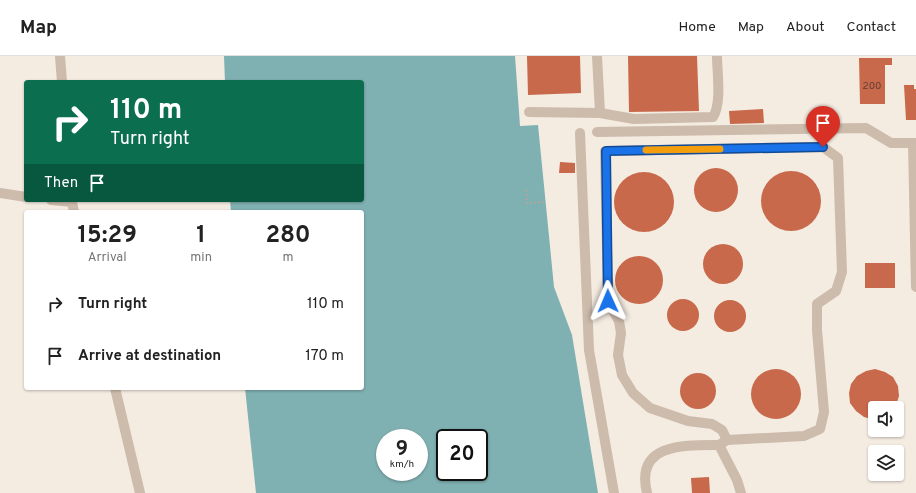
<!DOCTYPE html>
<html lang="en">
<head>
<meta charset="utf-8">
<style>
  :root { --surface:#fff; --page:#f2f2f2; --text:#222; --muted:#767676; --line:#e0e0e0 }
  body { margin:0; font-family:Overpass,sans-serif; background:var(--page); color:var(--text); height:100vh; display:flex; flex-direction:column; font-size:15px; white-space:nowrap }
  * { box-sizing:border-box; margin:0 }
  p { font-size:13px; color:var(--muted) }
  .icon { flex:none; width:22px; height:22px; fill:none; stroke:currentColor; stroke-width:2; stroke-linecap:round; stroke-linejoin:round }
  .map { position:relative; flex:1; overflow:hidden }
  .details { position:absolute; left:24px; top:154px; width:340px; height:180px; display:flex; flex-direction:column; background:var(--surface); border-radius:4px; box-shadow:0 1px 3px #0004 }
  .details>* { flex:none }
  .banner { position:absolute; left:24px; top:24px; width:340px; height:122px; border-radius:4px; box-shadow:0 1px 3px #0004; background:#0b6e4f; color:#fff; overflow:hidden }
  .tools { position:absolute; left:868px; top:345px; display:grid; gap:8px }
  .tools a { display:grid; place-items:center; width:36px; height:36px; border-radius:4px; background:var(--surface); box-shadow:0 1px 3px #0004; font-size:20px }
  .speed { position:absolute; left:376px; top:373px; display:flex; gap:8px; font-size:20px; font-weight:700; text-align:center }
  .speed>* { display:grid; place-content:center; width:52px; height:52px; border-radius:50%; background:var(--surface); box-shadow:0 1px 3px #0004; line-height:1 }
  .speed small { font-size:10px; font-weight:400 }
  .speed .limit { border:2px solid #111; border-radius:6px; background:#fff; color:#111 }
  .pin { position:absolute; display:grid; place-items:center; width:34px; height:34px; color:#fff; margin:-41px -17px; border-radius:50% 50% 50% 0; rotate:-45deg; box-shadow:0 0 4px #0007 }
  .pin .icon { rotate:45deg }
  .me { position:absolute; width:44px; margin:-22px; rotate:359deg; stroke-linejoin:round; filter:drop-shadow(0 0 3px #0008) }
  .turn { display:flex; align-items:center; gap:14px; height:84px; padding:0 20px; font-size:18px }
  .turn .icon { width:52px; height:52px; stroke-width:2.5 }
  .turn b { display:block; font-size:28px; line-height:34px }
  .then { display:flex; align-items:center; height:38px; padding:0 20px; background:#0003; gap:8px; font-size:15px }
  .eta { display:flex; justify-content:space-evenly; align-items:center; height:68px; text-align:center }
  .eta b { font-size:24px; font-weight:700; line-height:28px }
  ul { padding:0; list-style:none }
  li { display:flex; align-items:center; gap:12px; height:52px; padding:0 20px }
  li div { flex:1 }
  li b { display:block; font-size:15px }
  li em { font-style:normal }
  header { display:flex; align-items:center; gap:24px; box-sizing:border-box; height:56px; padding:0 20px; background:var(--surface); border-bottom:1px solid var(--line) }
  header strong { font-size:19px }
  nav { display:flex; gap:22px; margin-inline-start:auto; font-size:14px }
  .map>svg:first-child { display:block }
  .water { fill:#7fb0b2; fill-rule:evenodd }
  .building { fill:#c8694b }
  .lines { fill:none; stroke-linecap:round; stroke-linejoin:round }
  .path { stroke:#b9a596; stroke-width:1.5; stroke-dasharray:2 2; stroke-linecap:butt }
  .minor { stroke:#cdbbac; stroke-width:10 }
  .route-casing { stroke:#114b97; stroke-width:10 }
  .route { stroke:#1a73e8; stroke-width:7 }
  .slow { stroke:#f59e0b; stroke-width:7 }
  .labels { text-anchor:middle; stroke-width:3; stroke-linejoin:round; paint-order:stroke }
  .number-label { font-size:10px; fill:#5e3e33 }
</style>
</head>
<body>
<header>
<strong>Map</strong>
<nav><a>Home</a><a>Map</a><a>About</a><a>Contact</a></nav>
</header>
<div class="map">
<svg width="916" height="437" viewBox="0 0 916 437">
  <rect width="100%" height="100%" fill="#f4ebe1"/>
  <!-- water -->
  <path class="water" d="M224,0H515L520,70L538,69L554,231L572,279L598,437H256L245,332H362V156H231L230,144H362V26H225ZM385,382H419V416H385ZM445,382H479V416H445Z"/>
  <!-- building -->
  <g class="building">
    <polygon points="527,0 580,0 581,37 528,39"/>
    <polygon points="628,0 697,0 699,55 629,56"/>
    <polygon points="859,2 892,2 892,9 885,9 885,48 860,48"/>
    <polygon points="904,29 914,29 914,33 916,33 916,64 906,64"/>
    <polygon points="763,53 764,67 730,68 729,55"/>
    <polygon points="560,106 575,107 575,117 559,117"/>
    <circle cx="716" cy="134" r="22"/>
    <circle cx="791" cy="145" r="30"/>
    <circle cx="644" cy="146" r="30"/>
    <circle cx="723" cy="208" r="20"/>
    <circle cx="639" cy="224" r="24"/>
    <rect x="865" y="207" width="30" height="25"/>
    <circle cx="683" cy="259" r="16"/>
    <circle cx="730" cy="260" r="16"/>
    <polygon points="875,313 885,316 893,321 898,330 899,340 895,352 875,352 875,364 864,361 856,355 850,347 849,337 851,328 857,320 866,315"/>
    <circle cx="776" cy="338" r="25"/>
    <circle cx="698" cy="335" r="18"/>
    <polygon points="709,421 710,437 692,437 691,422"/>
  </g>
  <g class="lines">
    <!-- path -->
    <polyline class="path" points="526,134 527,147 546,146"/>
    <!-- minor -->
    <g class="minor">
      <polyline points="60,0 62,26"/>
      <polyline points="597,0 600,57"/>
      <path d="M529,56L600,57L634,63L713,61C722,47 717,16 717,0"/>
      <polyline points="597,76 866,72 891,87 916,87"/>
      <polyline points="580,77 589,294 614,437"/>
      <polyline points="913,87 916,231"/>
      <polyline points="0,137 26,141"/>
      <polyline points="51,144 72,146 74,156"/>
      <polyline points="115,332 140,437"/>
      <polyline points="727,384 722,374 712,368 688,365 650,352 633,337 622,319 618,299 621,277 619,265 608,245 605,95 823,91 838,102 842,216 836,235 817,248 817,274 824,356 820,373 804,380 727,384 719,389 737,424 741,437"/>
      <path d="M647,437C635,387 684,389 719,389"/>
    </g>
  </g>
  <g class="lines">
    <!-- route casing -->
    <g class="route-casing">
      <polyline id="route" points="608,245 606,95 823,91"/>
    </g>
    <!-- route -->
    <use href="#route" class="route"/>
    <!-- slow -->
    <polyline class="slow" points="646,94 720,93"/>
  </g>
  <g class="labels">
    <!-- number labels -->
    <g class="number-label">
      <text x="872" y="33">200</text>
    </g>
  </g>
</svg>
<div class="tools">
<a><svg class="icon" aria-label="sound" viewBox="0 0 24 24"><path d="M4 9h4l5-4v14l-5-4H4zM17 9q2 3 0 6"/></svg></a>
<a><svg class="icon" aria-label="layers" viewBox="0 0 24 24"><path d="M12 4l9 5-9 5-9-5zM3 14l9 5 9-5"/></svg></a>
</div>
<div class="speed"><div>9<small>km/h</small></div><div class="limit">20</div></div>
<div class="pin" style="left:823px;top:91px;background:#d93025"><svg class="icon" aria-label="arrive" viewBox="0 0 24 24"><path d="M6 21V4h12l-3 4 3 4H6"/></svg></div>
<svg class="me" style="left:608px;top:245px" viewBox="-20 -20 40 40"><path d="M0-17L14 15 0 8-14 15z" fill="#1a73e8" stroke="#fff" stroke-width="4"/></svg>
<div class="banner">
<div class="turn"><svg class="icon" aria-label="right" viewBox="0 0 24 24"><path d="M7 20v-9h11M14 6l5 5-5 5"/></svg><div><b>110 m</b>Turn right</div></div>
<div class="then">Then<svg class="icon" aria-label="arrive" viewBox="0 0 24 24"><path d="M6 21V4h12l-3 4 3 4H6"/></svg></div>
</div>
<section class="details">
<div class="eta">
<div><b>15:29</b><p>Arrival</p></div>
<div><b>1</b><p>min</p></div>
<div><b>280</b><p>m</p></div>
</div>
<ul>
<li><svg class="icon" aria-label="right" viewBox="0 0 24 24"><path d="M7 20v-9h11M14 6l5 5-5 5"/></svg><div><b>Turn right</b></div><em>110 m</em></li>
<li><svg class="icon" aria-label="arrive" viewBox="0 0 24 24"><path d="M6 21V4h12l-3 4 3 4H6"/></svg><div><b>Arrive at destination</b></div><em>170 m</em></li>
</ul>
</section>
</div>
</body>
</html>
